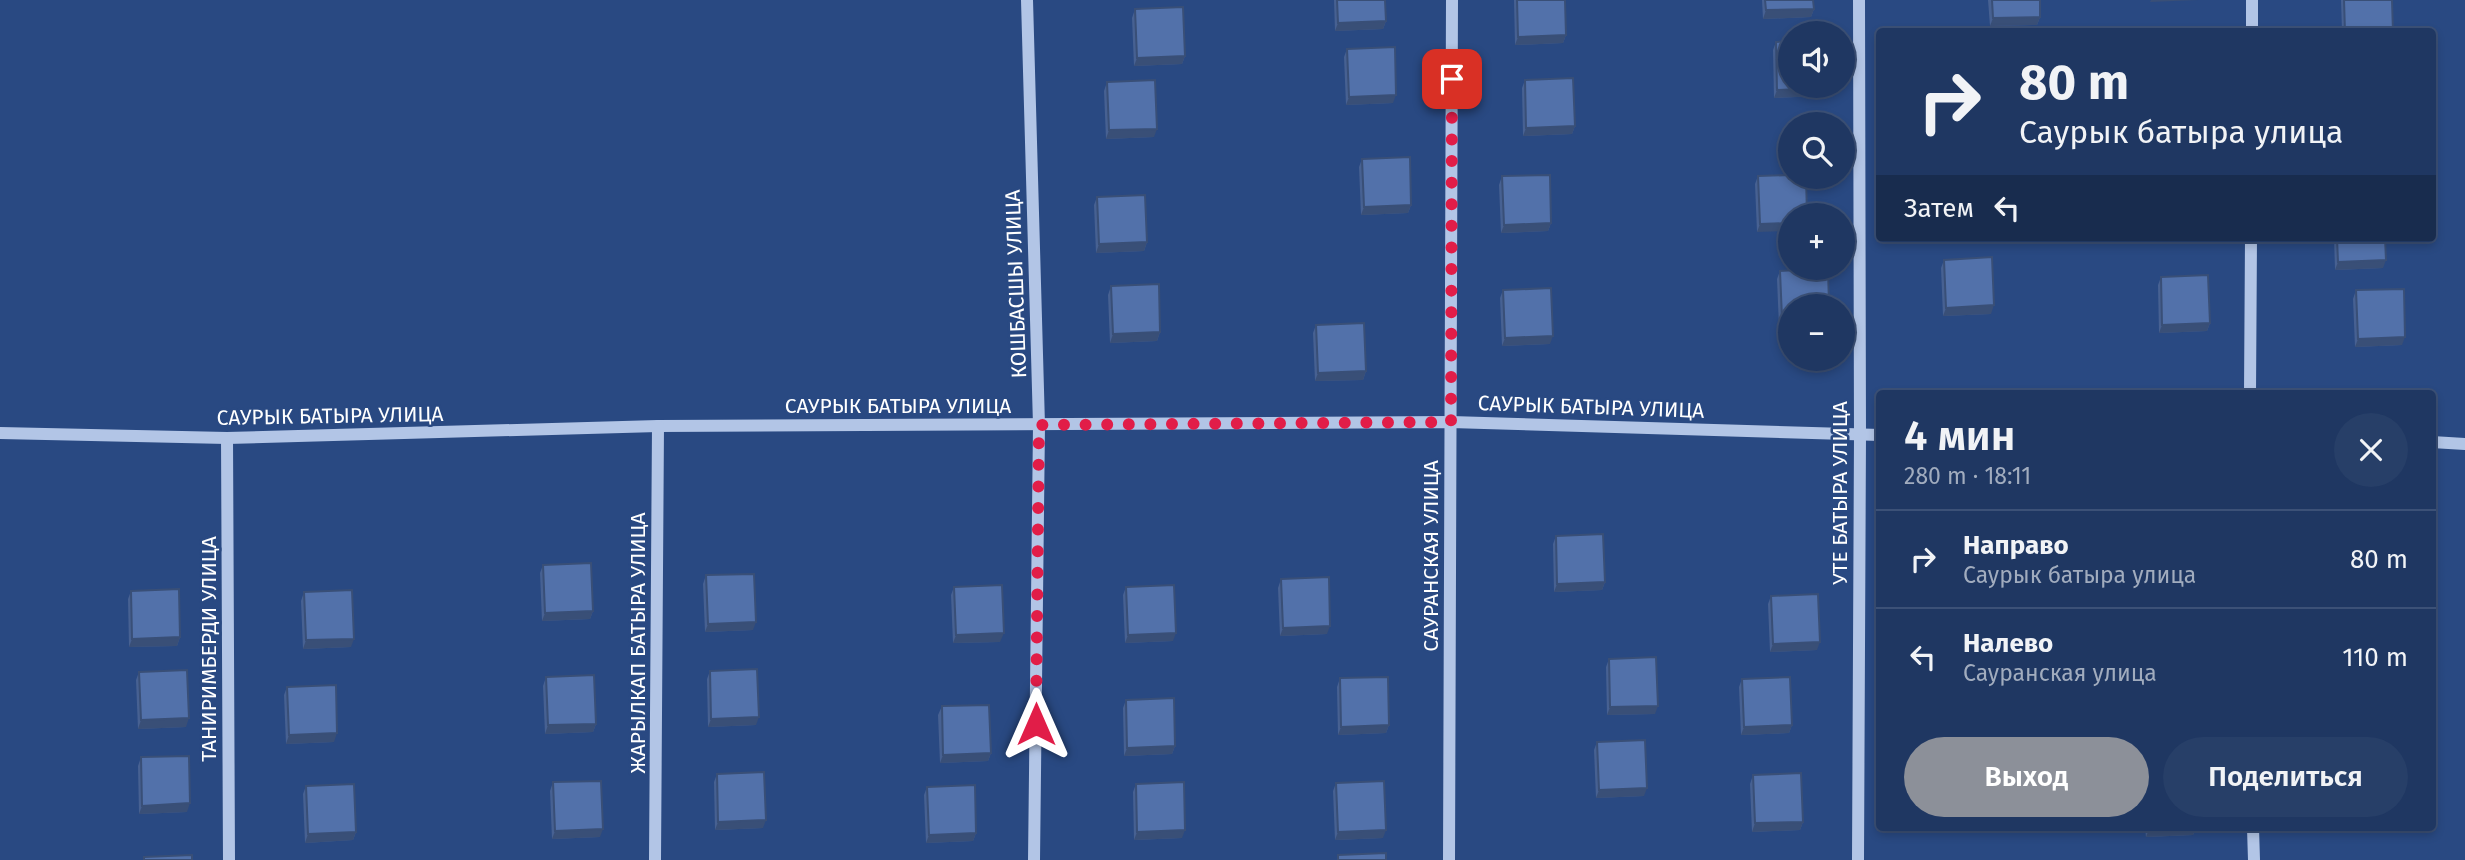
<!DOCTYPE html>
<html lang="ru">
<head>
<meta charset="utf-8">
<style>
  :root { --surface:#1f3762; --page:#273f68; --text:#f1f3f6; --muted:#a1acbe; --line:#3c5177; --accent:#8c9099 }
  body { margin:0; font-family:"Fira Sans",sans-serif; background:var(--page); color:var(--text); height:100vh; display:flex; flex-direction:column; font-size:26px; white-space:nowrap }
  * { box-sizing:border-box; margin:0 }
  p { font-size:23px; color:var(--muted) }
  .icon { flex:none; width:38px; height:38px; fill:none; stroke:currentColor; stroke-width:2; stroke-linecap:round; stroke-linejoin:round }
  .map { position:relative; flex:1; overflow:hidden }
  .sheet { position:absolute; left:1876px; top:390px; width:560px; height:441px; display:flex; flex-direction:column; background:var(--surface); border-radius:7px; box-shadow:0 4px 10px #0003,0 0 0 2px var(--line) }
  .sheet>* { flex:none }
  .banner { position:absolute; left:1876px; top:28px; width:560px; height:214px; border-radius:7px; box-shadow:0 4px 10px #0003,0 0 0 2px var(--line); background:#1f3762; color:var(--text); overflow:hidden }
  .controls { position:absolute; left:1778px; top:21px; display:grid; gap:14px }
  .controls a { display:grid; place-items:center; width:77px; height:77px; border-radius:50%; background:var(--surface); box-shadow:0 4px 10px #0003,0 0 0 2px var(--line); font-size:35px }
  .pin { position:absolute; display:grid; place-items:center; width:60px; height:60px; color:#fff; margin:-30px; border-radius:14px; box-shadow:0 4px 10px #0006 }
  .me { position:absolute; width:77px; margin:-38px; rotate:0deg; stroke-linejoin:round; filter:drop-shadow(0 0 5px #0008) }
  .turn { display:flex; align-items:center; gap:24px; height:147px; padding:0 28px; font-size:32px }
  .turn .icon { width:91px; height:91px; stroke-width:2.5 }
  .turn b { display:block; font-size:49px; line-height:60px }
  .then { display:flex; align-items:center; height:66px; padding:0 28px; background:#0003; gap:14px; font-size:26px }
  .round { display:grid; place-items:center; flex:none; width:74px; height:74px; border-radius:37px; background:var(--page) }
  .overview { display:flex; align-items:center; justify-content:space-between; height:119px; padding:0 28px }
  h1 { font-size:42px; font-weight:600; line-height:52px }
  .cta { display:flex; gap:14px; margin-top:auto; padding:14px 28px }
  .cta a { flex:1; height:80px; border-radius:42px; background:var(--accent); color:#fff; font-size:28px; font-weight:600; line-height:80px; text-align:center }
  .cta a+a { background:var(--page); color:var(--text) }
  ul { padding:0; list-style:none }
  li { display:flex; align-items:center; gap:21px; height:98px; padding:0 28px; border-top:2px solid var(--line) }
  li div { flex:1 }
  li b { display:block; font-size:26px }
  li em { font-style:normal }
  .map>svg:first-child { display:block }
  .lines { fill:none; stroke-linecap:round; stroke-linejoin:round }
  .minor { stroke:#b2c5e6; stroke-width:12 }
  .wall { fill:#476192 }
  .shaded-wall { fill:#394f77 }
  .building { fill:#5271aa; stroke:#394f77; stroke-width:2 }
  .route { stroke:#e11d48; stroke-width:12; stroke-dasharray:0 21.6 }
  .labels { text-anchor:middle; stroke-width:5; stroke-linejoin:round; paint-order:stroke }
  .street-label { font-size:21px; fill:#fff; stroke:#294982 }
</style>
</head>
<body>
<div class="map">
<svg width="2465" height="860" viewBox="0 0 2465 860">
  <rect width="100%" height="100%" fill="#294982"/>
  <g class="lines">
    <!-- minor -->
    <g class="minor">
      <polyline points="1027,0 1039,425 1034,860"/>
      <polyline points="2252,32 2252,0"/>
      <polyline points="2250,394 2251,238"/>
      <polyline points="0,433 227,438 658,426 1451,422 1880,435"/>
      <polyline points="227,438 229,860"/>
      <polyline points="2432,442 2465,444"/>
      <polyline points="2253,828 2254,860"/>
      <polyline points="655,860 658,426"/>
      <polyline points="1449,860 1452,0"/>
      <polyline points="1858,860 1860,435 1859,0"/>
    </g>
  </g>
  <!-- wall -->
  <g class="wall">
    <polygon points="1334,0 1385,0 1386,21 1383,29 1335,31"/>
    <polygon points="1514,0 1565,0 1566,35 1563,43 1515,45"/>
    <polygon points="1762,0 1813,0 1814,9 1811,17 1763,19"/>
    <polygon points="1988,0 2040,0 2040,17 2037,25 1990,26"/>
    <polygon points="2341,0 2392,0 2393,32 2342,32"/>
    <polygon points="1135,9 1185,56 1182,64 1134,66 1132,18"/>
    <polygon points="1776,42 1822,96 1774,98 1773,50"/>
    <polygon points="1347,49 1393,103 1346,105 1344,57"/>
    <polygon points="1525,80 1575,126 1572,134 1523,136 1522,88"/>
    <polygon points="1107,82 1154,137 1106,139 1104,91"/>
    <polygon points="1362,159 1411,205 1408,213 1361,215 1359,167"/>
    <polygon points="1502,176 1551,223 1548,231 1501,233 1499,185"/>
    <polygon points="1758,176 1807,215 1757,232 1755,184"/>
    <polygon points="1097,197 1147,242 1144,251 1096,253 1094,205"/>
    <polygon points="2334,238 2385,238 2383,268 2335,270"/>
    <polygon points="1944,260 1991,314 1943,316 1941,268"/>
    <polygon points="1780,271 1790,306 1790,326 1779,327 1777,279"/>
    <polygon points="2161,277 2210,323 2207,331 2159,333 2158,285"/>
    <polygon points="1111,286 1160,332 1157,341 1110,343 1108,295"/>
    <polygon points="1503,290 1550,344 1502,346 1500,298"/>
    <polygon points="2356,290 2402,345 2355,347 2353,299"/>
    <polygon points="1316,325 1366,371 1363,380 1315,381 1313,333"/>
    <polygon points="1556,536 1605,582 1602,590 1554,592 1553,544"/>
    <polygon points="543,565 593,611 590,619 542,621 540,573"/>
    <polygon points="706,575 753,630 705,632 703,584"/>
    <polygon points="1281,579 1327,634 1280,636 1278,588"/>
    <polygon points="954,587 1000,642 953,643 951,595"/>
    <polygon points="1126,587 1173,641 1125,643 1123,595"/>
    <polygon points="131,591 180,637 177,646 129,647 128,599"/>
    <polygon points="304,592 351,647 303,649 301,601"/>
    <polygon points="1771,596 1817,650 1770,652 1768,604"/>
    <polygon points="1609,659 1655,714 1607,715 1606,667"/>
    <polygon points="710,671 756,725 708,727 707,679"/>
    <polygon points="139,672 186,727 138,729 136,680"/>
    <polygon points="546,677 596,724 593,732 545,734 543,686"/>
    <polygon points="1340,678 1389,725 1386,733 1338,735 1337,687"/>
    <polygon points="1742,679 1792,725 1789,733 1741,735 1739,687"/>
    <polygon points="287,687 334,742 286,744 284,695"/>
    <polygon points="1126,700 1175,746 1172,754 1124,756 1123,708"/>
    <polygon points="942,706 991,753 988,761 940,763 938,715"/>
    <polygon points="1597,742 1644,796 1596,798 1594,750"/>
    <polygon points="141,757 187,812 139,814 138,766"/>
    <polygon points="717,774 763,828 715,830 714,782"/>
    <polygon points="1753,775 1803,822 1800,830 1752,832 1750,784"/>
    <polygon points="553,782 600,837 552,839 550,791"/>
    <polygon points="1336,783 1383,838 1335,840 1333,791"/>
    <polygon points="1136,784 1182,838 1134,840 1133,792"/>
    <polygon points="306,786 356,832 353,840 305,843 303,794"/>
    <polygon points="927,787 976,833 973,841 926,843 924,795"/>
    <polygon points="2145,828 2196,828 2193,835 2146,837"/>
  </g>
  <!-- shaded-wall -->
  <g class="shaded-wall">
    <polygon points="2151,0 2198,0 2150,2"/>
    <polygon points="1814,9 1811,17 1763,19 1766,10"/>
    <polygon points="2040,17 2037,25 1990,26 1993,18"/>
    <polygon points="1386,21 1383,29 1335,31 1338,23"/>
    <polygon points="1566,35 1563,43 1515,45 1518,37"/>
    <polygon points="1185,56 1182,64 1134,66 1137,58"/>
    <polygon points="1825,88 1822,96 1774,98 1777,90"/>
    <polygon points="1396,95 1393,103 1346,105 1349,97"/>
    <polygon points="1575,126 1572,134 1523,136 1526,128"/>
    <polygon points="1157,129 1154,137 1106,139 1109,130"/>
    <polygon points="1411,205 1408,213 1361,215 1364,207"/>
    <polygon points="1551,223 1548,231 1501,233 1504,225"/>
    <polygon points="1790,223 1790,231 1757,232 1760,224"/>
    <polygon points="1147,242 1144,251 1096,253 1099,244"/>
    <polygon points="2386,260 2383,268 2335,270 2338,262"/>
    <polygon points="1994,305 1991,314 1943,316 1946,308"/>
    <polygon points="1782,318 1790,318 1790,326 1779,327"/>
    <polygon points="2210,323 2207,331 2159,333 2162,325"/>
    <polygon points="1160,332 1157,341 1110,343 1113,334"/>
    <polygon points="1553,336 1550,344 1502,346 1505,338"/>
    <polygon points="2405,337 2402,345 2355,347 2358,339"/>
    <polygon points="1366,371 1363,380 1315,381 1318,373"/>
    <polygon points="1605,582 1602,590 1554,592 1557,584"/>
    <polygon points="593,611 590,619 542,621 545,613"/>
    <polygon points="756,622 753,630 705,632 708,624"/>
    <polygon points="1330,626 1327,634 1280,636 1283,628"/>
    <polygon points="1004,633 1000,642 953,643 956,635"/>
    <polygon points="1176,633 1173,641 1125,643 1128,635"/>
    <polygon points="180,637 177,646 129,647 132,639"/>
    <polygon points="354,639 351,647 303,649 306,640"/>
    <polygon points="1820,642 1817,650 1770,652 1773,644"/>
    <polygon points="1658,706 1655,714 1607,715 1610,707"/>
    <polygon points="759,717 756,725 708,727 711,719"/>
    <polygon points="189,718 186,727 138,729 141,720"/>
    <polygon points="596,724 593,732 545,734 548,725"/>
    <polygon points="1389,725 1386,733 1338,735 1341,727"/>
    <polygon points="1792,725 1789,733 1741,735 1744,727"/>
    <polygon points="337,733 334,742 286,744 289,735"/>
    <polygon points="1175,746 1172,754 1124,756 1127,748"/>
    <polygon points="991,753 988,761 940,763 943,755"/>
    <polygon points="1647,788 1644,796 1596,798 1599,790"/>
    <polygon points="190,803 187,812 139,814 142,806"/>
    <polygon points="766,820 763,828 715,830 718,822"/>
    <polygon points="1803,822 1800,830 1752,832 1755,823"/>
    <polygon points="2169,828 2196,828 2193,835 2146,837 2149,829"/>
    <polygon points="603,829 600,837 552,839 555,831"/>
    <polygon points="1185,830 1182,838 1134,840 1137,832"/>
    <polygon points="1386,830 1383,838 1335,840 1338,832"/>
    <polygon points="356,832 353,840 305,843 308,834"/>
    <polygon points="976,833 973,841 926,843 929,835"/>
  </g>
  <!-- building -->
  <g class="building">
    <polygon points="1337,0 1385,0 1386,21 1338,23"/>
    <polygon points="1517,0 1565,0 1566,35 1518,37"/>
    <polygon points="1765,0 1813,0 1814,9 1766,10"/>
    <polygon points="1992,0 2040,0 2040,17 1993,18"/>
    <polygon points="2344,0 2392,0 2393,32 2345,32"/>
    <polygon points="1183,7 1185,56 1137,58 1135,9"/>
    <polygon points="1790,41 1790,86 1825,86 1825,88 1777,90 1776,42"/>
    <polygon points="1395,47 1396,95 1349,97 1347,49"/>
    <polygon points="1573,78 1575,126 1526,128 1525,80"/>
    <polygon points="1155,80 1157,129 1109,130 1107,82"/>
    <polygon points="1410,157 1411,205 1364,207 1362,159"/>
    <polygon points="1550,175 1551,223 1504,225 1502,176"/>
    <polygon points="1790,175 1790,177 1806,177 1807,215 1790,215 1790,223 1760,224 1758,176"/>
    <polygon points="1145,195 1147,242 1099,244 1097,197"/>
    <polygon points="2337,238 2385,238 2386,260 2338,262"/>
    <polygon points="1992,257 1994,305 1946,308 1944,260"/>
    <polygon points="1828,268 1829,306 1790,306 1790,318 1782,318 1780,271"/>
    <polygon points="2208,275 2210,323 2162,325 2161,277"/>
    <polygon points="1159,284 1160,332 1113,334 1111,286"/>
    <polygon points="1551,288 1553,336 1505,338 1503,290"/>
    <polygon points="2404,289 2405,337 2358,339 2356,290"/>
    <polygon points="1364,323 1366,371 1318,373 1316,325"/>
    <polygon points="1603,534 1605,582 1557,584 1556,536"/>
    <polygon points="591,563 593,611 545,613 543,565"/>
    <polygon points="754,574 756,622 708,624 706,575"/>
    <polygon points="1329,577 1330,626 1283,628 1281,579"/>
    <polygon points="1002,585 1004,633 956,635 954,587"/>
    <polygon points="1174,585 1176,633 1128,635 1126,587"/>
    <polygon points="179,589 180,637 132,639 131,591"/>
    <polygon points="352,590 354,639 306,640 304,592"/>
    <polygon points="1818,594 1820,642 1773,644 1771,596"/>
    <polygon points="1656,657 1658,706 1610,707 1609,659"/>
    <polygon points="757,669 759,717 711,719 710,671"/>
    <polygon points="187,670 189,718 141,720 139,672"/>
    <polygon points="594,675 596,724 548,725 546,677"/>
    <polygon points="1388,677 1389,725 1341,727 1340,678"/>
    <polygon points="1790,677 1792,725 1744,727 1742,679"/>
    <polygon points="336,685 337,733 289,735 287,687"/>
    <polygon points="1174,698 1175,746 1127,748 1126,700"/>
    <polygon points="989,705 991,753 943,755 942,706"/>
    <polygon points="1645,740 1647,788 1599,790 1597,742"/>
    <polygon points="189,756 190,803 142,806 141,757"/>
    <polygon points="764,772 766,820 718,822 717,774"/>
    <polygon points="1801,773 1803,822 1755,823 1753,775"/>
    <polygon points="601,781 603,829 555,831 553,782"/>
    <polygon points="1384,781 1386,830 1338,832 1336,783"/>
    <polygon points="1184,782 1185,830 1137,832 1136,784"/>
    <polygon points="354,784 356,832 308,834 306,786"/>
    <polygon points="975,785 976,833 929,835 927,787"/>
    <polygon points="1386,853 1386,860 1338,860 1338,855"/>
    <polygon points="192,855 192,860 144,860 144,857"/>
  </g>
  <g class="lines">
    <!-- route -->
    <polyline class="route" points="1036,724 1039,425 1451,422 1452,79"/>
  </g>
  <g class="labels">
    <!-- street labels -->
    <g class="street-label">
      <text transform="translate(1016 284) rotate(-92)" y="7">КОШБАСШЫ УЛИЦА</text>
      <text x="898" y="413">САУРЫК БАТЫРА УЛИЦА</text>
      <text transform="translate(1591 407) rotate(2)" y="7">САУРЫК БАТЫРА УЛИЦА</text>
      <text transform="translate(330 416) rotate(-1)" y="7">САУРЫК БАТЫРА УЛИЦА</text>
      <text transform="translate(1840 493) rotate(-90)" y="7">УТЕ БАТЫРА УЛИЦА</text>
      <text transform="translate(1431 556) rotate(-90)" y="7">САУРАНСКАЯ УЛИЦА</text>
      <text transform="translate(638 643) rotate(-90)" y="7">ЖАРЫЛКАП БАТЫРА УЛИЦА</text>
      <text transform="translate(209 649) rotate(-90)" y="7">ТАНИРИМБЕРДИ УЛИЦА</text>
    </g>
  </g>
</svg>
<div class="controls">
<a><svg class="icon" aria-label="sound" viewBox="0 0 24 24"><path d="M4 9h4l5-4v14l-5-4H4zM17 9q2 3 0 6"/></svg></a>
<a><svg class="icon" aria-label="search" viewBox="0 0 24 24"><circle cx="10" cy="10" r="6"/><path d="M15 15l6 6"/></svg></a>
<a>+</a>
<a>−</a>
</div>
<div class="pin" style="left:1452px;top:79px;background:#d93025"><svg class="icon" aria-label="arrive" viewBox="0 0 24 24"><path d="M6 21V4h12l-3 4 3 4H6"/></svg></div>
<svg class="me" style="left:1036px;top:724px" viewBox="-20 -20 40 40"><path d="M0-17L14 15 0 8-14 15z" fill="#e11d48" stroke="#fff" stroke-width="4"/></svg>
<div class="banner">
<div class="turn"><svg class="icon" aria-label="right" viewBox="0 0 24 24"><path d="M7 20v-9h11M14 6l5 5-5 5"/></svg><div><b>80 m</b>Саурык батыра улица</div></div>
<div class="then">Затем<svg class="icon" aria-label="left" viewBox="0 0 24 24"><path d="M17 20v-9H6M10 6l-5 5 5 5"/></svg></div>
</div>
<section class="sheet">
<div class="overview"><div><h1>4 мин</h1><p>280 m · 18:11</p></div><a class="round"><svg class="icon" aria-label="close" viewBox="0 0 24 24"><path d="M6 6l12 12M18 6L6 18"/></svg></a></div>
<ul>
<li><svg class="icon" aria-label="right" viewBox="0 0 24 24"><path d="M7 20v-9h11M14 6l5 5-5 5"/></svg><div><b>Направо</b><p>Саурык батыра улица</p></div><em>80 m</em></li>
<li><svg class="icon" aria-label="left" viewBox="0 0 24 24"><path d="M17 20v-9H6M10 6l-5 5 5 5"/></svg><div><b>Налево</b><p>Сауранская улица</p></div><em>110 m</em></li>
</ul>
<div class="cta"><a>Выход</a><a>Поделиться</a></div>
</section>
</div>
</body>
</html>
